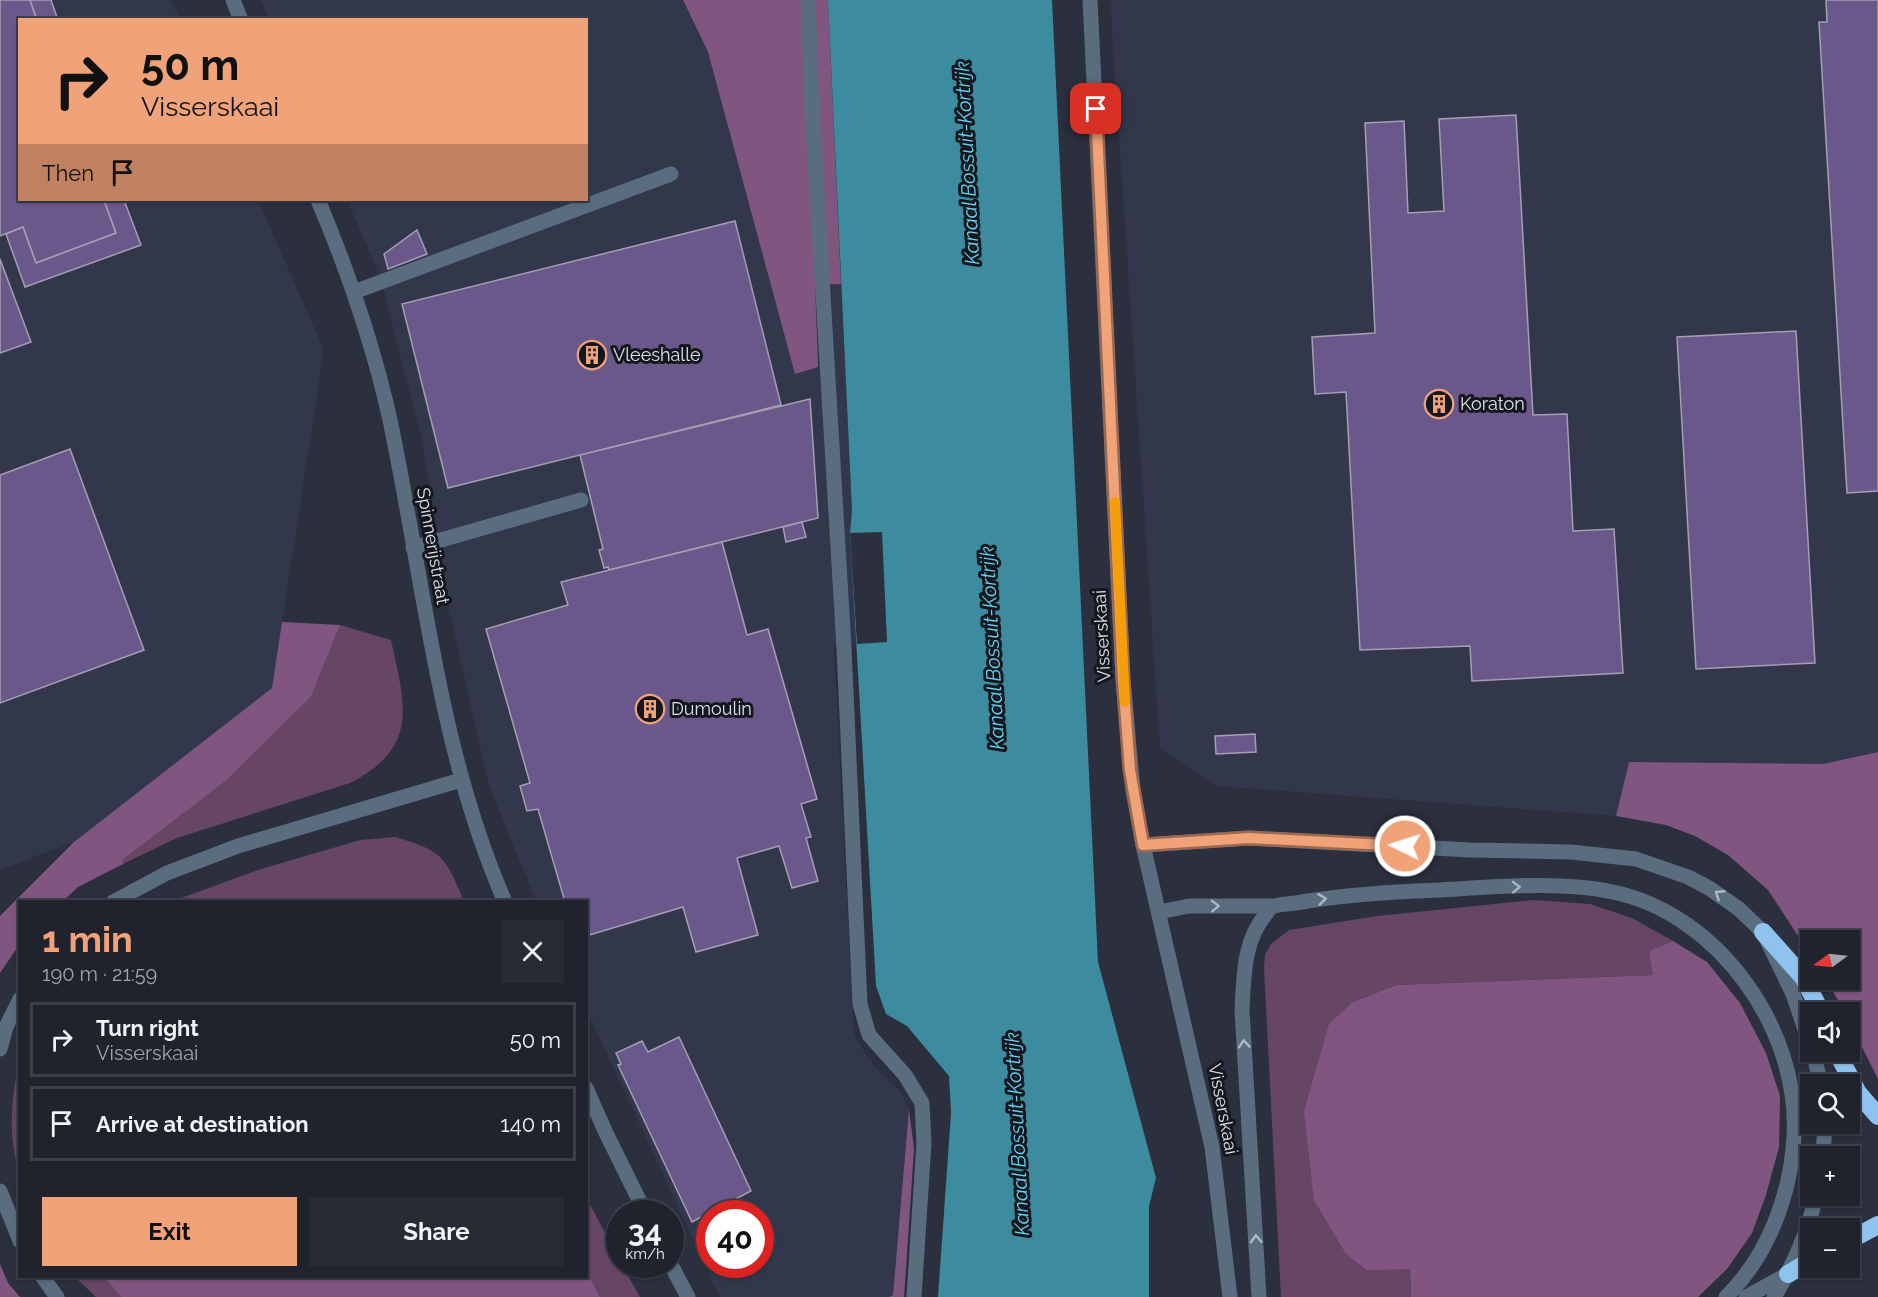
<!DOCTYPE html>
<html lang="en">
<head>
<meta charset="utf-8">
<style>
  :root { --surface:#20232e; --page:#282b36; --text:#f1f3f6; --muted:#a2a4aa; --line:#3d404a; --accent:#f0a279 }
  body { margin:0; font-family:Raleway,sans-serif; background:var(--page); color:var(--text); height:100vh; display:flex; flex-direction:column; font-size:22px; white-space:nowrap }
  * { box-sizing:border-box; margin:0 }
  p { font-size:20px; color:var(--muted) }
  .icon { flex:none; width:33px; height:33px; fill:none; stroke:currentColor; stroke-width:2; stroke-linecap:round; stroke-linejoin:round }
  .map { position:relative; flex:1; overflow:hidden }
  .side { position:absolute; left:18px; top:900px; width:570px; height:378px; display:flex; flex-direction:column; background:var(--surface); border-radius:0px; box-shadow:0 2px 4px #0004,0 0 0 2px var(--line) }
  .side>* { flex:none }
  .guide { position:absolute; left:18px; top:18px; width:570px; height:183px; border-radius:0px; box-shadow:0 2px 4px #0004,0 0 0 2px var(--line); background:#f0a279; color:#111; overflow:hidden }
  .needle { width:39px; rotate:255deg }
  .buttons { position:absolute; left:1800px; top:930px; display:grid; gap:12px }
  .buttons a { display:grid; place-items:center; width:60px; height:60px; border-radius:0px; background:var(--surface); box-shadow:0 2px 4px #0004,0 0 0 2px var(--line); font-size:30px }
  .speed { position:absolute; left:606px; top:1200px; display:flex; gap:12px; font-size:30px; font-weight:700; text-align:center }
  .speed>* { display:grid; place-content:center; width:78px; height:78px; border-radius:50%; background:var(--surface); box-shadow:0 2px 4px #0004,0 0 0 2px var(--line); line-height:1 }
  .speed small { font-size:15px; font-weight:400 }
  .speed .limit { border:9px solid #d22; background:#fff; color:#111 }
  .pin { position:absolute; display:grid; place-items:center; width:51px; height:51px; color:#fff; margin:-26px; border-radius:12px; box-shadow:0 3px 9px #0006 }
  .me { position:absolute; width:66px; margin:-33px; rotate:274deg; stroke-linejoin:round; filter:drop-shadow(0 0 4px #0008) }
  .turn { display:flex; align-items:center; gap:21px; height:126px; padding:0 24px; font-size:27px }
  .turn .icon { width:78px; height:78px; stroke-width:2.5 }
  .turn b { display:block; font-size:42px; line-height:51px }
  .then { display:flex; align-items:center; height:57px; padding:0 24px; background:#0003; gap:12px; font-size:22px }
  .round { display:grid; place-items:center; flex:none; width:63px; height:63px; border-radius:0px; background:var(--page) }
  .headline { display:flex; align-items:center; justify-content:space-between; height:102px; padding:0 24px }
  h1 { font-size:36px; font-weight:700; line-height:45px; color:var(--accent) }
  .button { display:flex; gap:12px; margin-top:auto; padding:12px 24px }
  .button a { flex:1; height:69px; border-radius:0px; background:var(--accent); color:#111; font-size:24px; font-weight:700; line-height:69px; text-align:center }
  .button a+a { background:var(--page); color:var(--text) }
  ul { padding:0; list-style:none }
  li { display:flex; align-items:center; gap:18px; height:75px; margin:0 12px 9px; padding:0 12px; border:3px solid var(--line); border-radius:0px }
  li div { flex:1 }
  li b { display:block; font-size:22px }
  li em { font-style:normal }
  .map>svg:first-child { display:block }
  .built { fill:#32374c; fill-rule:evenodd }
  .green { fill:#664565 }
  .forest { fill:#805680 }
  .water { fill:#3c8b9f }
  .pier { fill:#2b2f3e }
  .building { fill:#6a588b; stroke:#a59fb2; stroke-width:1.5 }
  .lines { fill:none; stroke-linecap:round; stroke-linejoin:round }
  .minor { stroke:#596d7f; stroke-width:15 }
  .highway { stroke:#8fc2ee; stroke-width:18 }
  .oneway { stroke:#afb8c5 }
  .route-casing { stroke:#9c694f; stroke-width:15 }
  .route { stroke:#f0a279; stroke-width:10 }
  .slow { stroke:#f59e0b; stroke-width:10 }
  .labels { text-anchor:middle; stroke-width:6; stroke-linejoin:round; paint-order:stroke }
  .poi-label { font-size:18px; fill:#dde0ea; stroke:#15171e; text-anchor:start }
  .street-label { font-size:18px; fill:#dde0ea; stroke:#15171e }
  .water-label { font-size:20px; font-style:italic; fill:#61d5f4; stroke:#15171e }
</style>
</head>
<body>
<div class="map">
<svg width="1878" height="1297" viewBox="0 0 1878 1297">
  <rect width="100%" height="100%" fill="#2b2f3e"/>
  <!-- built -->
  <g class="built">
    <polygon points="0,0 171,0 180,19 20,20 20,200 258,200 324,350 272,688 74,842 0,870"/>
    <path d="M261,0H683L815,285L841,284L852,511L850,533L887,642L834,648L854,1036L873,1065L901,1092L909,1109L893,1295L889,1297H720L587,1011L586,902L536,901L488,783L449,609L422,440L380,277L347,200H586V20L269,19ZM710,1214H760V1264H710Z"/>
    <polygon points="1110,0 1878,0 1878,752 1823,764 1629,762 1616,816 1215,786 1160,749"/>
  </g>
  <!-- green -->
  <g class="green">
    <path d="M340,625L391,640C405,705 420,747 350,783L177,838L123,864L121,860L227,780L311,697Z"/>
    <path d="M395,837C443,851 445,856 464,901H173L261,869L360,840Z"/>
    <polygon points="1534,900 1590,904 1632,918 1673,941 1649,951 1654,975 1396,985 1353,1002 1410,1269 1411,1297 1281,1297 1264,968 1265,955 1271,944 1289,930 1377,916"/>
    <path d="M19,1060V1170C7,1135 12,1096 19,1060Z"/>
    <polygon points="586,1197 619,1259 620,1264 622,1265 640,1297 600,1297 587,1271"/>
    <polygon points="75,1277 104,1277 121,1297 96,1297"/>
  </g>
  <!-- forest -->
  <g class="forest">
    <polygon points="683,0 828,0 841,284 815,285 818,367 795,374 708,52"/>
    <polygon points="282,622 340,625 311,697 227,780 122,860 123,864 78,887 63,901 20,902 19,945 0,973 0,916 74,842 272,688"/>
    <polygon points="1878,752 1878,1079 1850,1023 1850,1012 1845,1012 1826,980 1850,980 1850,940 1810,940 1810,954 1768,890 1728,855 1695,836 1666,825 1616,816 1629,762 1823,764"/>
    <polygon points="1673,941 1707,962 1740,1003 1766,1053 1780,1096 1779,1147 1766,1195 1752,1233 1727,1269 1698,1297 1411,1297 1410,1269 1367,1270 1346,1254 1314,1200 1304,1111 1329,1024 1353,1002 1396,985 1653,975 1649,951"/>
    <polygon points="909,1109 914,1149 904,1297 889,1297 893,1295"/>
    <polygon points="0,1264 8,1283 20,1297 0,1297"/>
    <polygon points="587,1271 600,1297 121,1297 104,1277 586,1276"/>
  </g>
  <!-- water -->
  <polygon class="water" points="828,0 1052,0 1098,962 1156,1178 1149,1206 1149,1297 938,1297 951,1113 949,1076 907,1026 886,1014 876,986 850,533 852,511"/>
  <!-- pier -->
  <polygon class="pier" points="882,532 887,642 857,644 850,533"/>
  <!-- building -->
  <g class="building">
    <polygon points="0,0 30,0 37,20 20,20 20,200 104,200 116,233 36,263 23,227 0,236"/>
    <polygon points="30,0 51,0 58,20 37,20"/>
    <polygon points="1826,0 1878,0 1878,491 1847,493 1819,22 1827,22"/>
    <polygon points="1516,115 1533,415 1567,414 1573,531 1614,529 1623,673 1472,681 1470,646 1360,650 1346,392 1315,394 1312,337 1375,333 1365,123 1404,121 1408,213 1444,211 1439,119"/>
    <polygon points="104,200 124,200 141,245 25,287 6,234 23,227 36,263 116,233"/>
    <polygon points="735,221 781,405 448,488 402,304"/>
    <polygon points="417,230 427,254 388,269 384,254"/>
    <polygon points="0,259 31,342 0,353"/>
    <polygon points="1796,331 1815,663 1696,669 1677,337"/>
    <polygon points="810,399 818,518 609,570 608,567 604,568 599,550 603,549 580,455"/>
    <polygon points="70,449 144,650 0,703 0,475"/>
    <polygon points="802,522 806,537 786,542 783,527"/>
    <polygon points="722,542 747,635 768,629 817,799 801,804 811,837 806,838 818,881 792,888 779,846 737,858 758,935 696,952 683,907 586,936 586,902 565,902 538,809 527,811 520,786 530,783 486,629 568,605 561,582"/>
    <polygon points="1255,734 1256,752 1216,754 1215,736"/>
    <polygon points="679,1037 751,1191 692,1222 618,1065 621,1064 616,1053 642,1041 648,1052"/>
  </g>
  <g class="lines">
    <!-- minor -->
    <g class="minor">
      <polyline points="233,0 241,20"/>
      <polyline points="808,0 812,109 844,648 860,1004 869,1035 905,1075 922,1103 924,1143 914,1297"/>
      <polyline points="1090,0 1123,679 1133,791 1143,845 1212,1147 1230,1297"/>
      <path d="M318,200C348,271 373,344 390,420C424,582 438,748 505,902"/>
      <polyline points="354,292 671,174"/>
      <polyline points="413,548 581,500"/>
      <polyline points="1143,845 1249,838 1470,850 1571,852 1636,859 1688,877 1709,888 1739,909 1763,932 1793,994 1810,1044"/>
      <polyline points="113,902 167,873 238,846 461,780"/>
      <polyline points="1159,912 1189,906 1272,906"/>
      <polyline points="0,1049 6,1027 20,999"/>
      <polyline points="1813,1052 1821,1084"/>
      <polyline points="586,1088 606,1133 646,1214"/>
      <polyline points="1823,1156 1825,1124"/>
      <polyline points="0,1191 20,1241"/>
      <polyline points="670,1263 688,1297"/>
      <polyline points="42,1276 57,1297"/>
      <path d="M1259,1297L1242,1010C1244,977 1243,941 1266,914C1268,912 1269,909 1272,907C1277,904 1289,904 1296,903C1335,896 1375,893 1416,891C1475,889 1555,879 1613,892C1719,914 1800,1030 1794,1136C1791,1194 1768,1256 1726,1297"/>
      <polyline points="1746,1297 1788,1274"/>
      <path d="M1774,1297C1794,1265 1808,1232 1816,1196"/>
    </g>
    <!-- highway -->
    <g class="highway">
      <polyline points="1763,932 1803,977 1821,1012"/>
      <polyline points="1837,1052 1858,1093 1878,1116"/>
      <polyline points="1850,1240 1878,1225"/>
      <polyline points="1788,1274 1810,1261"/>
    </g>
  </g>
  <!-- one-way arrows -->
  <defs><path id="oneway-chevron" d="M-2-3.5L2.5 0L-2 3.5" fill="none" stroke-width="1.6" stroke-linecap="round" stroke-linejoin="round" transform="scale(1.5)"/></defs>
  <g class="oneway">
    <use href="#oneway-chevron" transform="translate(1516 887) rotate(-2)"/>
    <use href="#oneway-chevron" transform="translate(1719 894) rotate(-147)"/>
    <use href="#oneway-chevron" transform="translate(1322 899) rotate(-7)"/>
    <use href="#oneway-chevron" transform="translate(1215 906) rotate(-2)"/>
    <use href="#oneway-chevron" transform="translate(1244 1044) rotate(-94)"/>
    <use href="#oneway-chevron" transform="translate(1256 1239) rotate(-93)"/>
  </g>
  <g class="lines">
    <!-- route casing -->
    <g class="route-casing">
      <polyline id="route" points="1096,109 1123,679 1130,770 1143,845 1249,838 1405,846"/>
    </g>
    <!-- route -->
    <use href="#route" class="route"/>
    <!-- slow -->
    <polyline class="slow" points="1115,502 1125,702"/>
  </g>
  <!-- icons -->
  <defs>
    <g id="building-ring" transform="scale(1.5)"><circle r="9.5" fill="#15171e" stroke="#f0a279" stroke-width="1.5"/><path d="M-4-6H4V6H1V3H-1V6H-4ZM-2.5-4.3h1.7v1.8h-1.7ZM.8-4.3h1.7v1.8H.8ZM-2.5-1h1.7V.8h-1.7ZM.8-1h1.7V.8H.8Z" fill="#f0a279"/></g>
  </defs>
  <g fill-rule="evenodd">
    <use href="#building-ring" x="592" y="355"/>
    <use href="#building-ring" x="1439" y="404"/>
    <use href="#building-ring" x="650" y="709"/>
  </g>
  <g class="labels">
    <!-- poi labels -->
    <g class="poi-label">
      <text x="613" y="361">Vleeshalle</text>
      <text x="1460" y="410">Koraton</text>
      <text x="671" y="715">Dumoulin</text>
    </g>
    <!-- street labels -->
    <g class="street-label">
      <text transform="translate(433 546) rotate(80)" y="6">Spinnerijstraat</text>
      <text transform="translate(1102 636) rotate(-93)" y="6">Visserskaai</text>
      <text transform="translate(1223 1109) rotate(79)" y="6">Visserskaai</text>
    </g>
    <!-- water labels -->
    <g class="water-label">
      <text transform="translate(967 163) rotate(-93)" y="7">Kanaal Bossuit-Kortrijk</text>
      <text transform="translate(992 648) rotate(-93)" y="7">Kanaal Bossuit-Kortrijk</text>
      <text transform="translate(1017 1134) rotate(-93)" y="7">Kanaal Bossuit-Kortrijk</text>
    </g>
  </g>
</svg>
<div class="buttons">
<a><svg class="needle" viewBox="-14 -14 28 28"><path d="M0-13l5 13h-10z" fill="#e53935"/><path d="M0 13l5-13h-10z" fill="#a2a4aa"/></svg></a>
<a><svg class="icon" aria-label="sound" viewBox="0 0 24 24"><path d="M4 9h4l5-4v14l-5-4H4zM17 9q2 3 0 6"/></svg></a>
<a><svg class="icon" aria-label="search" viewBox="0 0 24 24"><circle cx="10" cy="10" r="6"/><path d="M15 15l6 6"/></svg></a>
<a>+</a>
<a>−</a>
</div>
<div class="speed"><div>34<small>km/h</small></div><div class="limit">40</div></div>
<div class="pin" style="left:1096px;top:109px;background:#d93025"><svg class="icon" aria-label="arrive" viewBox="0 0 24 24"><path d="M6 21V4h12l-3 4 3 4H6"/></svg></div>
<svg class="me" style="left:1405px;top:846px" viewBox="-20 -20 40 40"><circle r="17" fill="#f0a279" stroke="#fff" stroke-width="3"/><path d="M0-11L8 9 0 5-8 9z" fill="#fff"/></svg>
<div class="guide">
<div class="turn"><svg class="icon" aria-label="right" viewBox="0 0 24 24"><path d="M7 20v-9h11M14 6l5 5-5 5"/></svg><div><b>50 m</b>Visserskaai</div></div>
<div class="then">Then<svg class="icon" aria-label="arrive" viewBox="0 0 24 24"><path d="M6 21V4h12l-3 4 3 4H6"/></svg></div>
</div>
<section class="side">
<div class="headline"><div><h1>1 min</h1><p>190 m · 21:59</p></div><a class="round"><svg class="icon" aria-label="close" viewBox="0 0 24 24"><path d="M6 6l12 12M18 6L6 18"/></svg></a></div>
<ul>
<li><svg class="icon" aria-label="right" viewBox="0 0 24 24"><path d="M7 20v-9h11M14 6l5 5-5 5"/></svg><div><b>Turn right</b><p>Visserskaai</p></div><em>50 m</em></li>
<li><svg class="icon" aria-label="arrive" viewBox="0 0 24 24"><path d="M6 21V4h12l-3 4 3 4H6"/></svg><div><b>Arrive at destination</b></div><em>140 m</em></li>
</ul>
<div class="button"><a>Exit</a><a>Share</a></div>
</section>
</div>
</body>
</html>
